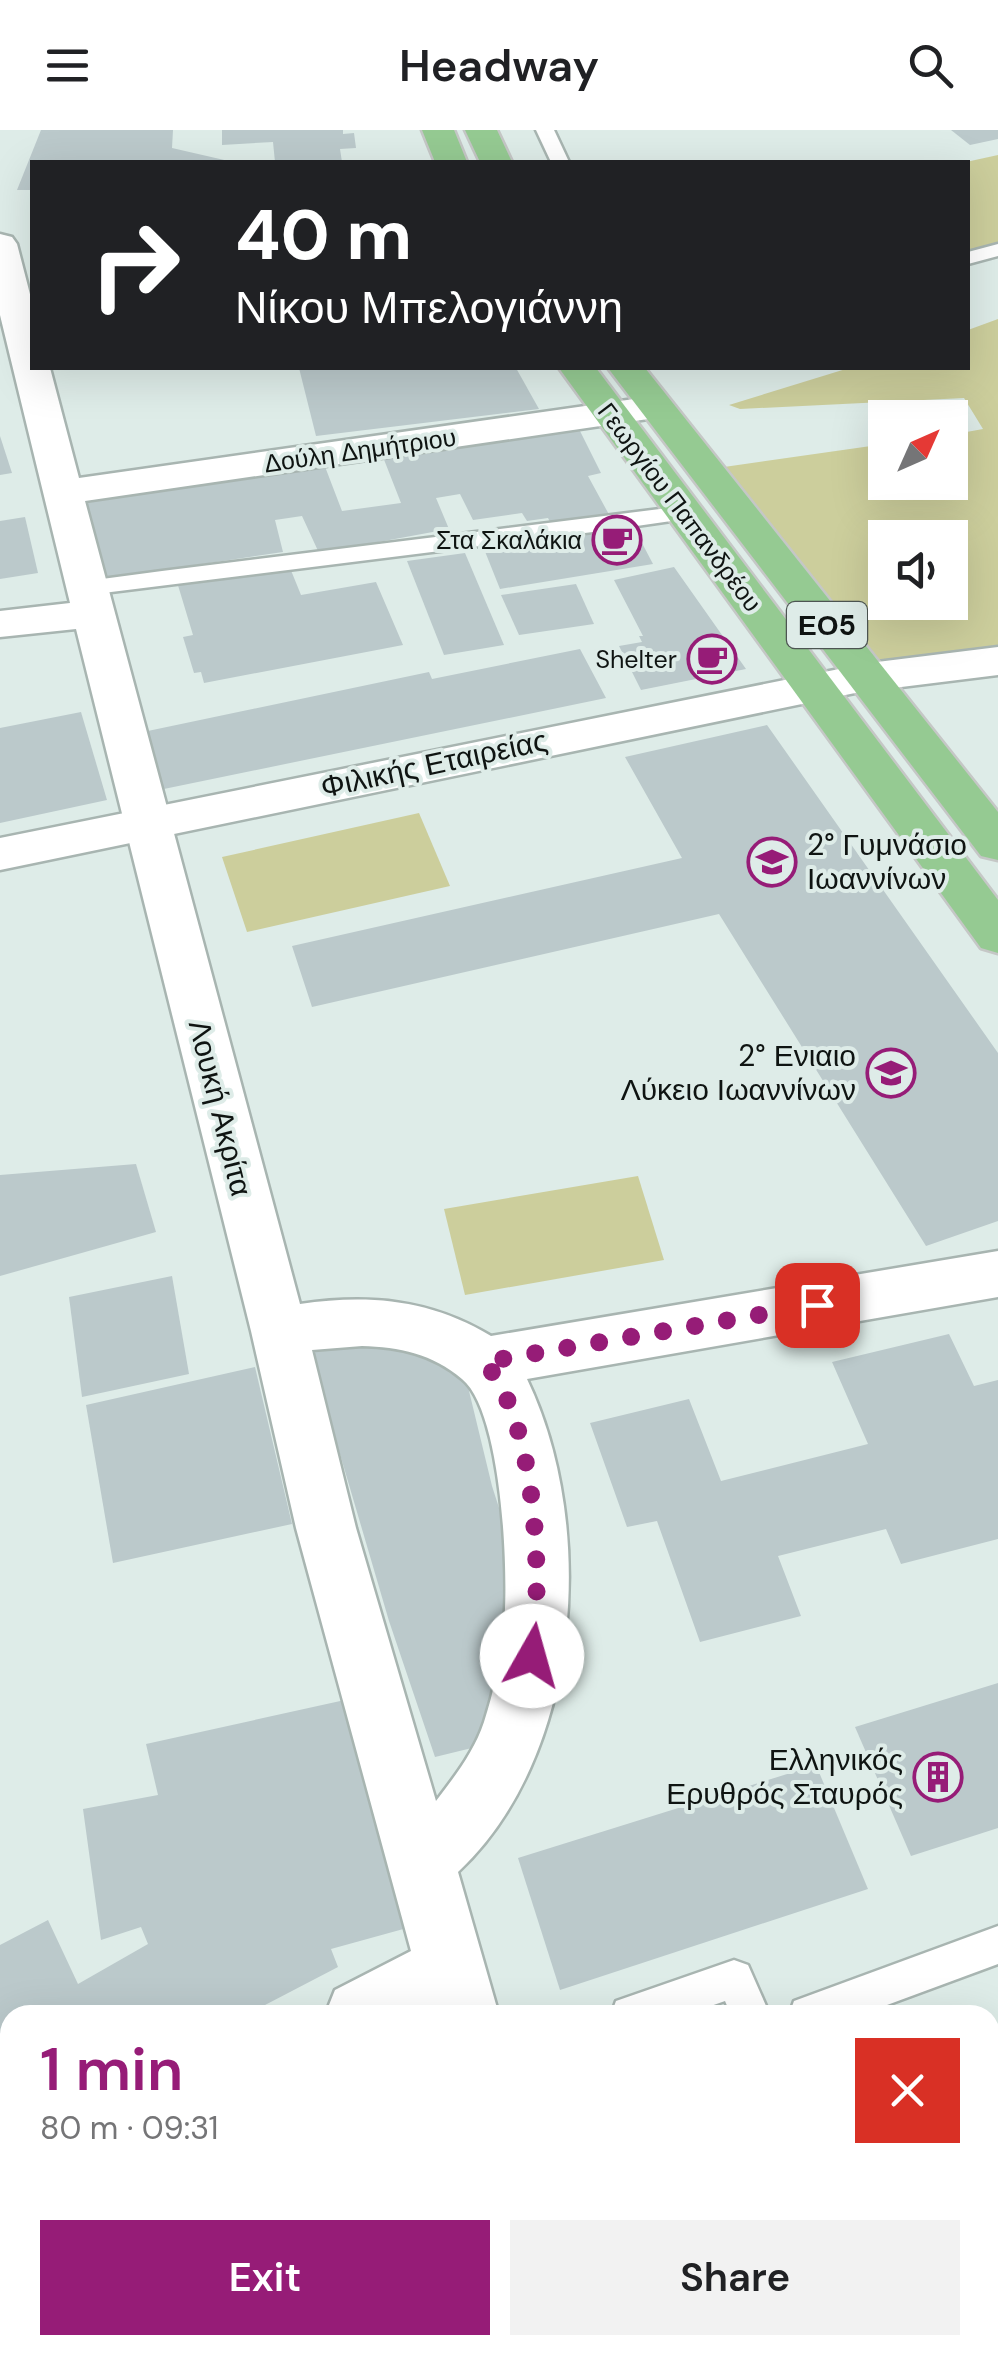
<!DOCTYPE html>
<html lang="en">
<head>
<meta charset="utf-8">
<style>
  :root { --surface:#fff; --page:#f2f2f2; --text:#202124; --muted:#757577; --accent:#961c77 }
  body { margin:0; font-family:"DM Sans",sans-serif; background:var(--page); color:var(--text); height:100vh; display:flex; flex-direction:column; font-size:38px; white-space:nowrap }
  * { box-sizing:border-box; margin:0 }
  p { font-size:32px; color:var(--muted) }
  .icon { flex:none; width:55px; height:55px; fill:none; stroke:currentColor; stroke-width:2; stroke-linecap:round; stroke-linejoin:round }
  .map { position:relative; flex:1; overflow:hidden }
  .side { position:absolute; left:0px; top:1875px; width:1000px; height:350px; display:flex; flex-direction:column; background:var(--surface); border-radius:30px 30px 0 0; box-shadow:0 10px 40px #0002 }
  .side>* { flex:none }
  .guide { position:absolute; left:30px; top:30px; width:940px; height:210px; border-radius:0px; box-shadow:0 10px 40px #0002; background:#202124; color:#fff; overflow:hidden }
  .needle { width:65px; rotate:45deg }
  .fabs { position:absolute; left:868px; top:270px; display:grid; gap:20px }
  .fabs a { display:grid; place-items:center; width:100px; height:100px; border-radius:0px; background:var(--surface); box-shadow:0 10px 40px #0002; font-size:50px }
  .pin { position:absolute; display:grid; place-items:center; width:85px; height:85px; color:#fff; margin:-42px; border-radius:20px; box-shadow:0 5px 15px #0006 }
  .me { position:absolute; width:110px; margin:-55px; rotate:7deg; stroke-linejoin:round; filter:drop-shadow(0 0 8px #0008) }
  .turn { display:flex; align-items:center; gap:35px; height:210px; padding:0 40px; font-size:45px }
  .turn .icon { width:130px; height:130px; stroke-width:2.5 }
  .turn b { display:block; font-size:70px; line-height:85px }
  .round { display:grid; place-items:center; flex:none; width:105px; height:105px; border-radius:0px; background:var(--page) }
  .summary { display:flex; align-items:center; justify-content:space-between; height:170px; padding:0 40px }
  h1 { font-size:60px; font-weight:600; line-height:75px; color:var(--accent) }
  .button { display:flex; gap:20px; margin-top:auto; padding:20px 40px }
  .button a { flex:1; height:115px; border-radius:0px; background:var(--accent); color:#fff; font-size:40px; font-weight:600; line-height:115px; text-align:center }
  .button a+a { background:var(--page); color:var(--text) }
  header { display:flex; justify-content:space-between; align-items:center; height:130px; padding:0 40px; background:var(--surface); font-size:45px; font-weight:600 }
  .map>svg:first-child { display:block }
  .green { fill:#ccce9c; fill-rule:evenodd }
  .building { fill:#bbc9cb }
  .lines { fill:none; stroke-linecap:round; stroke-linejoin:round }
  .service-casing { stroke:#a8b5b1; stroke-width:5 }
  .minor-casing { stroke:#a8b5b1; stroke-width:5 }
  .tertiary-casing { stroke:#a8b5b1; stroke-width:5 }
  .primary-casing { stroke:#c5c7c6; stroke-width:5 }
  .service { fill:#fff; fill-rule:evenodd }
  .minor { fill:#fff; fill-rule:evenodd }
  .tertiary { fill:#fff; fill-rule:evenodd }
  .primary { fill:#95ca92; fill-rule:evenodd }
  .route { stroke:#961c77; stroke-width:18; stroke-dasharray:0 32.4 }
  .labels { text-anchor:middle; stroke-width:8; stroke-linejoin:round; paint-order:stroke }
  .far-street-label { font-size:25px; fill:#0f1412; stroke:#deece8 }
  .far-poi-label { font-size:25px; fill:#0f1412; stroke:#deece8; text-anchor:end }
  .shield { fill:#deece8; stroke:#4d5552; stroke-width:2.5 }
  .shield-label { font-size:28px; font-weight:bold; fill:#0f1412 }
  .street-label { font-size:30px; fill:#0f1412; stroke:#deece8 }
  .poi-label { font-size:30px; fill:#0f1412; stroke:#deece8; text-anchor:end }
</style>
</head>
<body>
<header><svg class="icon" aria-label="menu" viewBox="0 0 24 24"><path d="M4 6h16M4 12h16M4 18h16"/></svg>Headway<svg class="icon" aria-label="search" viewBox="0 0 24 24"><circle cx="10" cy="10" r="6"/><path d="M15 15l6 6"/></svg></header>
<div class="map">
<svg width="998" height="2225" viewBox="0 0 998 2225">
  <rect width="100%" height="100%" fill="#deece8"/>
  <!-- green -->
  <g class="green">
    <polygon points="998,25 998,114 968,123 966,32"/>
    <path d="M998,189V524L880,532L724,337L885,314V352H950V305L983,299L964,268L740,279L729,275L849,238H968V200ZM885,408H950V472H885Z"/>
    <polygon points="419,683 450,756 247,802 222,727"/>
    <polygon points="638,1046 664,1130 465,1165 444,1079"/>
  </g>
  <!-- building -->
  <g class="building">
    <polygon points="41,0 173,0 172,18 233,32 32,32 32,60 17,60"/>
    <polygon points="222,0 343,0 343,4 354,3 356,18 340,19 342,32 275,32 273,12 222,15"/>
    <polygon points="951,0 998,0 998,9 970,15"/>
    <polygon points="299,238 516,238 539,279 316,306"/>
    <polygon points="579,299 601,343 588,346 612,390 554,400 548,388 527,391 522,383 473,390 460,364 436,368 449,399 319,423 302,386 275,390 283,422 96,450 79,369 324,334 342,381 401,373 383,327"/>
    <polygon points="0,306 12,343 0,345"/>
    <polygon points="25,387 38,443 0,449 0,391"/>
    <polygon points="633,396 653,434 500,459 484,419"/>
    <polygon points="465,423 504,515 444,525 407,431"/>
    <polygon points="288,433 301,465 376,452 403,515 204,553 201,542 194,543 183,507 193,505 177,452"/>
    <polygon points="674,437 746,539 641,560 619,516 642,512 639,506 643,506 614,450"/>
    <polygon points="576,454 594,494 519,505 501,465"/>
    <polygon points="580,519 606,568 159,660 143,602 429,542 432,549"/>
    <polygon points="81,582 107,670 0,693 0,598"/>
    <polygon points="767,595 998,923 998,1091 926,1116 719,784 312,877 292,816 682,728 625,627"/>
    <polygon points="136,1034 156,1102 0,1146 0,1045"/>
    <polygon points="172,1146 189,1244 82,1267 69,1167"/>
    <polygon points="406,1202 462,1232 492,1356 524,1456 480,1616 435,1627 389,1491 310,1222"/>
    <polygon points="949,1204 974,1256 998,1250 998,1409 901,1434 886,1399 778,1426 801,1486 700,1512 657,1391 627,1397 590,1293 689,1269 721,1351 868,1314 832,1232"/>
    <polygon points="255,1237 292,1394 113,1433 86,1275"/>
    <polygon points="998,1553 998,1698 911,1726 855,1597"/>
    <polygon points="363,1566 407,1740 390,1744 407,1798 331,1819 338,1837 246,1885 10,1885 10,2002 0,2008 0,1815 48,1790 78,1854 148,1814 141,1797 101,1810 83,1679 158,1665 146,1614"/>
    <polygon points="816,1635 868,1759 560,1860 518,1728"/>
    <polygon points="10,2133 10,2217 0,2223 0,2138"/>
    <polygon points="85,2215 144,2215 124,2225 88,2225"/>
    <polygon points="682,2215 830,2215 833,2225 685,2225"/>
  </g>
  <g class="lines">
    <!-- service casing -->
    <g class="service-casing">
      <g id="service">
        <polygon points="536,0 554,0 569,32 551,32"/>
        <polygon points="998,114 998,126 968,134 968,122"/>
        <polygon points="684,376 692,378 695,383 692,388 609,400 87,465 76,458 87,451 162,441"/>
        <polygon points="998,1796 998,1834 860,1885 789,1885 794,1871"/>
        <polygon points="734,1830 748,1835 770,1885 731,1885 725,1871 685,1885 611,1885 616,1871"/>
      </g>
    </g>
    <!-- minor casing -->
    <g class="minor-casing">
      <g id="minor">
        <path d="M0,104L12,107L17,114L32,172V238H50L79,348L655,266L668,269L674,277L668,285L655,288L85,371L300,1174C368,1164 430,1169 491,1206L998,1121V1167L527,1249C598,1397 581,1627 458,1742L499,1885H325L335,1860L411,1821L296,1398L251,1201L76,499L0,507V481L70,473L0,185ZM362,1216C399,1217 433,1224 462,1249C502,1281 509,1444 504,1494C501,1528 494,1561 484,1592C474,1622 455,1646 436,1671L356,1398L312,1220Z"/>
        <polygon points="998,517 998,545 869,561 854,557 847,547 854,537 869,533"/>
        <polygon points="10,2024 10,2099 0,2103 0,2028"/>
        <polygon points="535,2215 613,2215 616,2225 538,2225"/>
      </g>
    </g>
    <!-- tertiary casing -->
    <g class="tertiary-casing">
      <polygon id="tertiary" points="869,533 884,537 891,547 884,557 0,740 0,708"/>
    </g>
    <!-- primary casing -->
    <g class="primary-casing">
      <g id="primary">
        <polygon points="422,0 454,0 467,32 435,32"/>
        <polygon points="465,0 497,0 512,32 480,32"/>
        <polygon points="559,238 596,238 998,770 998,823 981,818"/>
        <polygon points="608,238 645,238 998,682 998,730 981,726"/>
      </g>
    </g>
    <!-- service -->
    <use href="#service" class="service"/>
    <!-- minor -->
    <use href="#minor" class="minor"/>
    <!-- tertiary -->
    <use href="#tertiary" class="tertiary"/>
    <!-- primary -->
    <use href="#primary" class="primary"/>
  </g>
  <g class="lines">
    <!-- route -->
    <path class="route" d="M532,1526C543,1450 537,1290 484,1232L817,1175"/>
  </g>
  <!-- icons -->
  <defs>
    <g id="cafe-ring" transform="scale(2.5)"><circle r="9.5" fill="#deece8" stroke="#961c77" stroke-width="1.5"/><path d="M-5.5-4.5H6V0H3Q3 3.5 0 3.5H-2.5Q-5.5 3.5-5.5 0ZM3-3.2v2h1.7v-2ZM-6 4.5H4V6H-6Z" fill="#961c77"/></g>
    <g id="school-ring" transform="scale(2.5)"><circle r="9.5" fill="#deece8" stroke="#961c77" stroke-width="1.5"/><path d="M0-5L7-2L0 1L-7-2ZM-4 1L0 2.5L4 1V4Q0 6-4 4Z" fill="#961c77"/></g>
    <g id="building-ring" transform="scale(2.5)"><circle r="9.5" fill="#deece8" stroke="#961c77" stroke-width="1.5"/><path d="M-4-6H4V6H1V3H-1V6H-4ZM-2.5-4.3h1.7v1.8h-1.7ZM.8-4.3h1.7v1.8H.8ZM-2.5-1h1.7V.8h-1.7ZM.8-1h1.7V.8H.8Z" fill="#961c77"/></g>
  </defs>
  <g fill-rule="evenodd">
    <use href="#cafe-ring" x="617" y="410"/>
    <use href="#cafe-ring" x="712" y="529"/>
    <use href="#school-ring" x="772" y="732"/>
    <use href="#school-ring" x="891" y="943"/>
    <use href="#building-ring" x="938" y="1647"/>
  </g>
  <g class="labels">
    <!-- far-street labels -->
    <g class="far-street-label">
      <text transform="translate(360 320) rotate(-8)" y="9">Δούλη Δημήτριου</text>
      <text transform="translate(680 377) rotate(53)" y="9">Γεωργίου Παπανδρέου</text>
    </g>
    <!-- far-poi labels -->
    <g class="far-poi-label">
      <text x="582" y="419">Στα Σκαλάκια</text>
      <text x="677" y="538">Shelter</text>
    </g>
    <!-- shield labels -->
    <rect class="shield" x="787" y="472" width="80" height="46" rx="8"/>
    <g class="shield-label">
      <text x="827" y="505">ΕΟ5</text>
    </g>
    <!-- street labels -->
    <g class="street-label">
      <text transform="translate(434 634) rotate(-12)" y="10">Φιλικής Εταιρείας</text>
      <text transform="translate(220 978) rotate(76)" y="10">Λουκή Ακρίτα</text>
    </g>
    <!-- poi labels -->
    <g class="poi-label">
      <text x="807" y="725" text-anchor="start">2° Γυμνάσιο<tspan x="807" dy="34">Ιωαννίνων</tspan></text>
      <text x="856" y="936">2° Ενιαιο<tspan x="856" dy="34">Λύκειο Ιωαννίνων</tspan></text>
      <text x="903" y="1640">Ελληνικός<tspan x="903" dy="34">Ερυθρός Σταυρός</tspan></text>
    </g>
  </g>
</svg>
<div class="fabs">
<a><svg class="needle" viewBox="-14 -14 28 28"><path d="M0-13l5 13h-10z" fill="#e53935"/><path d="M0 13l5-13h-10z" fill="#757577"/></svg></a>
<a><svg class="icon" aria-label="sound" viewBox="0 0 24 24"><path d="M4 9h4l5-4v14l-5-4H4zM17 9q2 3 0 6"/></svg></a>
</div>
<div class="pin" style="left:817px;top:1175px;background:#d93025"><svg class="icon" aria-label="arrive" viewBox="0 0 24 24"><path d="M6 21V4h12l-3 4 3 4H6"/></svg></div>
<svg class="me" style="left:532px;top:1526px" viewBox="-20 -20 40 40"><circle r="19" fill="#fff"/><path d="M0-13L10 11 0 6-10 11z" fill="#961c77"/></svg>
<div class="guide">
<div class="turn"><svg class="icon" aria-label="right" viewBox="0 0 24 24"><path d="M7 20v-9h11M14 6l5 5-5 5"/></svg><div><b>40 m</b>Νίκου Μπελογιάννη</div></div>
</div>
<section class="side">
<div class="summary"><div><h1>1 min</h1><p>80 m · 09:31</p></div><a class="round" style="background:#d93025;color:#fff"><svg class="icon" aria-label="close" viewBox="0 0 24 24"><path d="M6 6l12 12M18 6L6 18"/></svg></a></div>
<div class="button"><a>Exit</a><a>Share</a></div>
</section>
</div>
</body>
</html>
